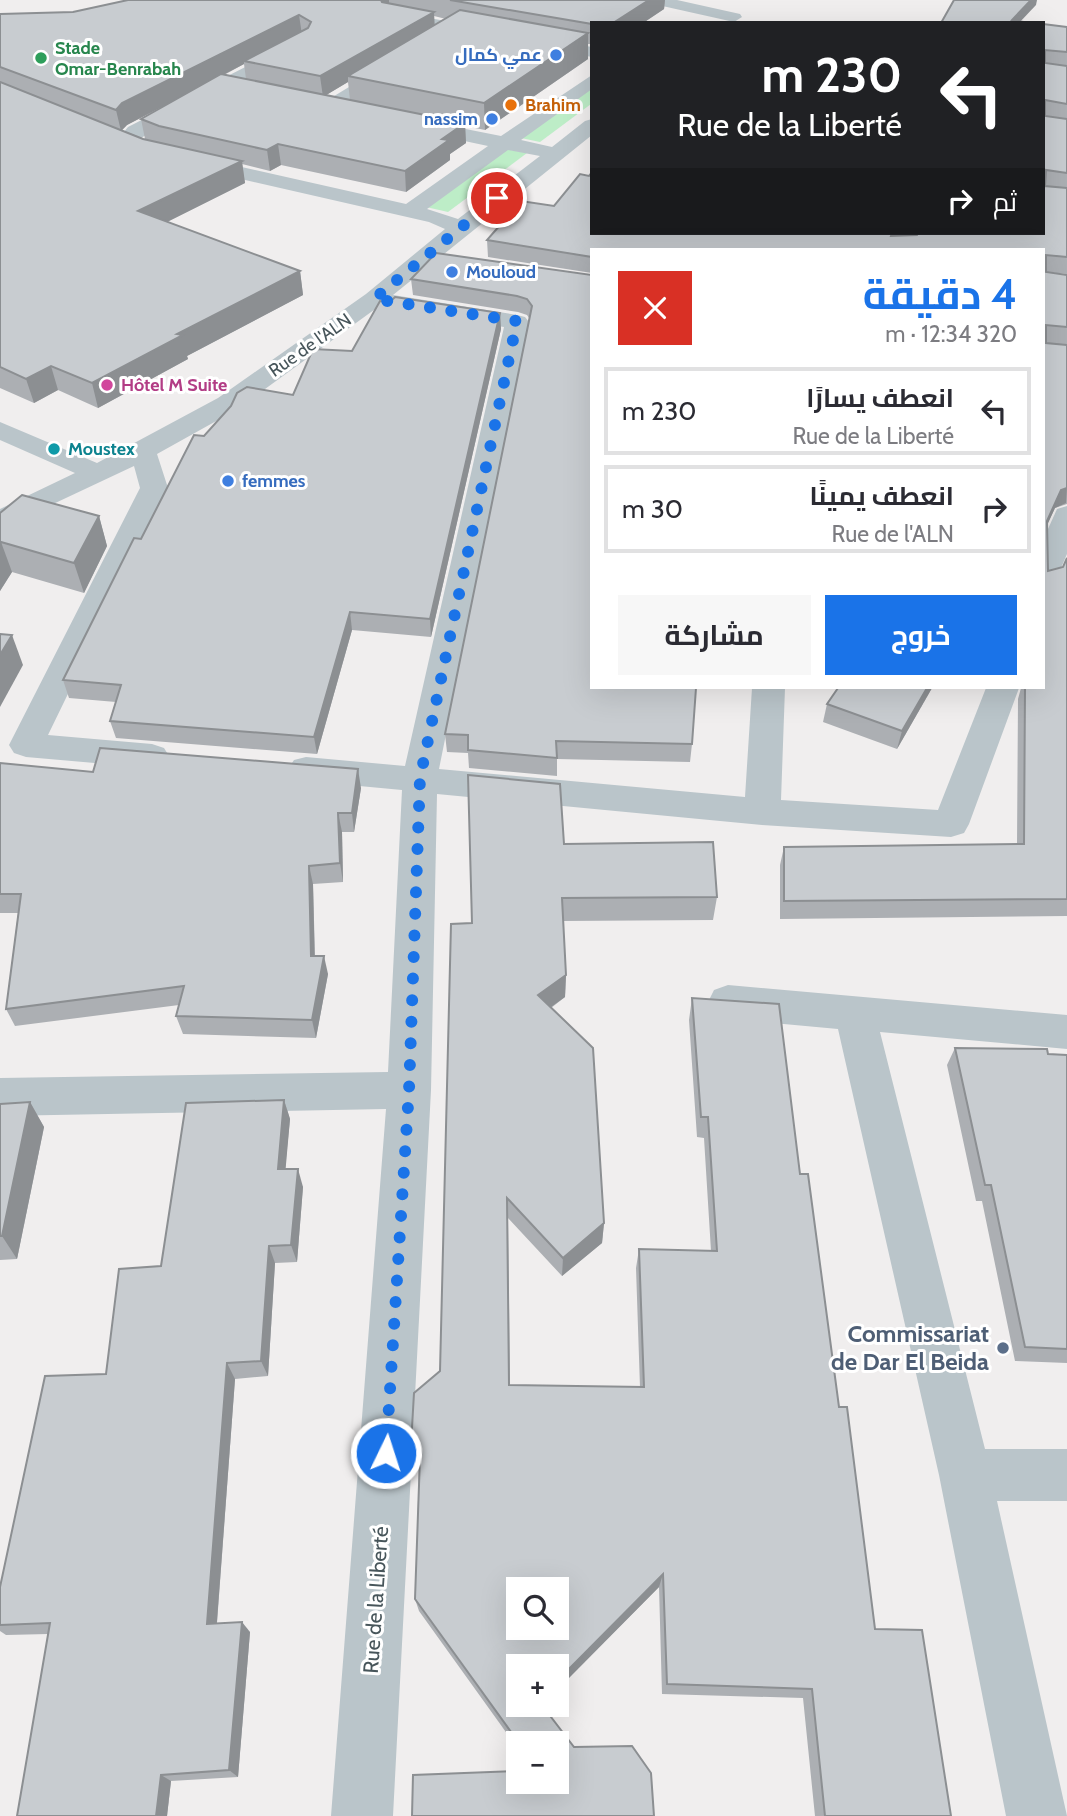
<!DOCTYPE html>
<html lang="ar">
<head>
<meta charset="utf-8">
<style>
  :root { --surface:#fff; --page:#f7f7f7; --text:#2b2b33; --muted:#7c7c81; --line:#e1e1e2; --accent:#1a73e8 }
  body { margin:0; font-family:Cabin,Cairo,sans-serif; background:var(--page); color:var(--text); direction:rtl; height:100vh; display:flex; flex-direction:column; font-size:26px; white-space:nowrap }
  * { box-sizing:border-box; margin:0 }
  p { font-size:23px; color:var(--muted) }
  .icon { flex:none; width:38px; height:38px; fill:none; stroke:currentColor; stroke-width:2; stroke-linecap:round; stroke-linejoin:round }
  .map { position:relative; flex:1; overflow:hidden; direction:ltr }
  .details { position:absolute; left:590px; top:248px; width:455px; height:441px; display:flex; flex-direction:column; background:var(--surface); border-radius:0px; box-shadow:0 7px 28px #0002; direction:rtl }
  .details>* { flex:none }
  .hud { position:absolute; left:590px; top:21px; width:455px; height:214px; border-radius:0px; box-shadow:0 7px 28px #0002; direction:rtl; background:#202124; color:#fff; overflow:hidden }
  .controls { position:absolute; left:506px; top:1577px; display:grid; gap:14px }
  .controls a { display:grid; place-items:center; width:63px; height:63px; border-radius:0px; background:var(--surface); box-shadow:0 7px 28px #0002; font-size:35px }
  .pin { position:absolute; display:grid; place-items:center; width:60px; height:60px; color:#fff; margin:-30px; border:4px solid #fff; border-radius:50%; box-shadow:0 2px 7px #0007 }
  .me { position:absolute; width:77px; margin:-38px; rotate:4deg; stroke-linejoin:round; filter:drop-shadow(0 0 5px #0008) }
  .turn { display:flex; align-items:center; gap:24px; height:147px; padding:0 28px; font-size:32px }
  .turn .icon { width:91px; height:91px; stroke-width:2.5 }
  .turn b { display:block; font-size:49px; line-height:60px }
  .then { display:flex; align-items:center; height:66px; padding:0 28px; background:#0003; gap:14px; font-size:26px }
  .round { display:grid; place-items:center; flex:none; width:74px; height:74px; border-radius:0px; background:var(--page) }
  .summary { display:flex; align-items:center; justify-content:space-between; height:119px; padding:0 28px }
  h1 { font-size:42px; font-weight:700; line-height:52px; color:var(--accent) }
  .primary-button { display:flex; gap:14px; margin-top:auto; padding:14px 28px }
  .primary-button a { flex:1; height:80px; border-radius:0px; background:var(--accent); color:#fff; font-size:28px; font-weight:700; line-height:80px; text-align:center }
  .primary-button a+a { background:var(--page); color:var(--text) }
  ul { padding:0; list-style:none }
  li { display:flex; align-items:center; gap:21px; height:88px; margin:0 14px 10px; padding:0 14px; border:4px solid var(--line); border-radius:0px }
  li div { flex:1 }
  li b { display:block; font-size:26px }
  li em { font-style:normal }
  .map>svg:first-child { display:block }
  .green { fill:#bdedc7 }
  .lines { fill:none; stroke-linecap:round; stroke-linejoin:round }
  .minor { fill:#bac5ca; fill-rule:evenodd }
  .wall { fill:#acafb3; fill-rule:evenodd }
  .shaded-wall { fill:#8c8f92 }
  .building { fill:#c8ccd0; stroke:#8c8f92; stroke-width:2; fill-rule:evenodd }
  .route { stroke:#1a73e8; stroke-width:12; stroke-dasharray:0 21.6 }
  .shop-dot { fill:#3f7fe0; stroke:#fff; stroke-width:2.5 }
  .leisure-dot { fill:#2e9e5b; stroke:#fff; stroke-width:2.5 }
  .food-dot { fill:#e8710a; stroke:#fff; stroke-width:2.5 }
  .hotel-dot { fill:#d1479c; stroke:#fff; stroke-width:2.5 }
  .culture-dot { fill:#0f9aa8; stroke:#fff; stroke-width:2.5 }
  .service-dot { fill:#5c6f8a; stroke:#fff; stroke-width:2.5 }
  .labels { text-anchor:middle; stroke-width:6; stroke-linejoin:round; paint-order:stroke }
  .far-leisure-label { font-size:18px; font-weight:bold; fill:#27864d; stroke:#fff; text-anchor:start }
  .far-shop-label { font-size:18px; font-weight:bold; fill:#366cbe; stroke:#fff; text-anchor:end }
  .far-food-label { font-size:18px; font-weight:bold; fill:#c56008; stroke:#fff; text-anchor:start }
  .far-street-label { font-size:18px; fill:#47555a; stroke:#fff }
  .far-hotel-label { font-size:18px; font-weight:bold; fill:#b23c85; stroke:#fff; text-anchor:start }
  .far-culture-label { font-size:18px; font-weight:bold; fill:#0d838f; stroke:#fff; text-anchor:start }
  .street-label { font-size:21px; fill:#47555a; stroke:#fff }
  .near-service-label { font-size:24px; font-weight:bold; fill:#4e5e75; stroke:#fff; text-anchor:end }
</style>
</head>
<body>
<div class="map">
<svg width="1067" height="1816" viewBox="0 0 1067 1816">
  <rect width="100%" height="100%" fill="#f0eeee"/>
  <!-- green -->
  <g class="green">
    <polygon points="591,86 591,104 540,142 521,138"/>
    <polygon points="506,149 527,153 448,212 426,207"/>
  </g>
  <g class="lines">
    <!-- minor -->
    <g class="minor">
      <polygon points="647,0 677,0 740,14 742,17 734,22 649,3"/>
      <polygon points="390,11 592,47 592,57 384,19 382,16 384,13"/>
      <path d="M292,43L298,44L301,48L298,52L139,139L162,149L406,204L488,146L408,129L405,125L408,121L415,119L501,136L592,75V89L521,140L552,147L585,121L592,119V135L393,295L517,315L525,317L529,322L439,769L745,797L752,688H785L781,800L938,810L986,688H1019L969,824L964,833L951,837L762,825L437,794L431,1090L393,1816H331L386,1109L0,1116V1078L388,1072L402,790L306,781L294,778L288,769L294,760L306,757L405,766L504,327L378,307L236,410L157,454L168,488L48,735L152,744L164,748L169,756L164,764L152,768L26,757L14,753L9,745L140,488L134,466L0,529V509L75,473L0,440V422L97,463L218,398L366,294L445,229L429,222L149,158L129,151L118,139L128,127ZM508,150L540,156L458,219L427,209Z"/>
      <polygon points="392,61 401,66 398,70 332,111 325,113 316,107"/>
      <polygon points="1067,506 1067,554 1054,584 1043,587 1043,540 1057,509"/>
      <polygon points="728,985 1067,1015 1067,1049 880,1032 985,1449 1067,1449 1067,1501 997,1501 1067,1816 1006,1816 939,1475 838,1029 728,1019 714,1014 708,1002 714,990"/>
    </g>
  </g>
  <!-- wall -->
  <g class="wall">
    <path d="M128,0H665L664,9L643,23H592V44H588V59L485,130L465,126L466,143L450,154V160L406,192L281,165L270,171L242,164L245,183L167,222L300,271L303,295L187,356L188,359L98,408L58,390L34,403L0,388V14L73,12ZM434,16L446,19L434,25ZM244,64L246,79L224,75ZM348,82L350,100L326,95ZM169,103L141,119L145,139L122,130L127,125Z"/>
    <polygon points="1043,24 1067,27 1067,274 1046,272 1067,275 1067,504 1055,508 1047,525 1048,571 1063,567 1067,558 1067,916 780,919 780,865 784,847 1017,844 1018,699 1021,688 1043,688 1043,250 592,250 592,273 488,257 487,240 592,233 917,235"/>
    <polygon points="592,275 692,744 690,762 557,759 557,776 469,768 468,753 447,752 445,734 529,318 527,315 518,312 413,295 411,279"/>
    <polygon points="500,313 501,329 431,637 352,630 317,754 116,738 110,721 116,702 69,698 63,680 141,539 204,436 293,395 352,351"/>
    <polygon points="0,513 99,516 107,546 84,593 12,572 0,591"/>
    <polygon points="932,688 897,749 823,722 827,704"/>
    <polygon points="0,763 93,772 361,788 354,832 342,832 343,882 313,884 315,956 328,974 316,1038 183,1034 176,1016 179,1005 15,1026 6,1009 18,913 0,913"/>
    <path d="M468,775L560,784L564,844L713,842L717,897L713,920L563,921L566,975L565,997L551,1008L593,1048L604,1223L602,1243L562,1276L508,1218L510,1385L640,1387L636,1268L639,1249L711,1251L704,1138L697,1137L689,1020L692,998L779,1004L800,1174H808L839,1407H847L875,1629L922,1630L951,1816H815L803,1698L662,1694L659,1587L556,1691V1666H518V1704H543L542,1705L574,1747L632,1746L651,1773L654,1816H412L413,1775L518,1771V1782H556V1743H518V1749L419,1611L415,1599L419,1467L414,1460L411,1445L414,1393L440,1371L451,924L472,923ZM518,1589H556V1628H518Z"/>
    <polygon points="955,1048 1067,1055 1067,1363 1015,1361 982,1201 976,1201 947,1065"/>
    <polygon points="284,1100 290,1119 285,1169 303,1187 297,1262 275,1263 268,1376 235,1379 217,1623 250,1632 238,1777 171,1781 167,1816 48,1634 6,1635 0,1631 0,1625 106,1374 161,1266"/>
    <polygon points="30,1102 44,1127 17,1259 0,1260 0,1104"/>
  </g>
  <!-- shaded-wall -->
  <g class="shaded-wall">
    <polygon points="379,0 389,0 389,9"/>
    <polygon points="649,0 665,0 664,9 643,23 613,23"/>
    <polygon points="1031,0 1037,0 1036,5 1019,23 1012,20"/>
    <polygon points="434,12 435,31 348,76 348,82 323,97 320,76"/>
    <polygon points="299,15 302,35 244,61 244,64 127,125 121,131 116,110 122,103"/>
    <polygon points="588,33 588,59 485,130 484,103"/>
    <polygon points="465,123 466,143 450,154 450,160 406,192 405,171 442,139"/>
    <polygon points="278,144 281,165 270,171 267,150"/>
    <polygon points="242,161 245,183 143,234 138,211"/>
    <polygon points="300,271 303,295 187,356 188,359 98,408 92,383 177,334"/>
    <polygon points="500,313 501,329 431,637 430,619"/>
    <polygon points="51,366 58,390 34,403 26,379"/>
    <polygon points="1067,488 1066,503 1055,508 1043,534 1047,521 1061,490"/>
    <polygon points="99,516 107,546 84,593 74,563"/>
    <polygon points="1,542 12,572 0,591 0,544"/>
    <polygon points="350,612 352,630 317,754 314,737"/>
    <polygon points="12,635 23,665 0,707 0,655"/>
    <polygon points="927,688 932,688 897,749 902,731"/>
    <polygon points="358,769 361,788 354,832 352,813"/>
    <polygon points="338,813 342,832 343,882 340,863"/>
    <polygon points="309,866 313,884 315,974 311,956"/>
    <polygon points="324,956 328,974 316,1038 312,1020"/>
    <polygon points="566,975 565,997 537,1017 538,995"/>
    <polygon points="284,1100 290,1119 284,1187 278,1169"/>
    <polygon points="30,1102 44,1127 17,1259 2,1236"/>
    <polygon points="298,1169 303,1187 297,1262 291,1245"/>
    <polygon points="604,1223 602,1243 562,1276 563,1258"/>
    <polygon points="269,1246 275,1263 268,1376 261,1361"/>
    <polygon points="227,1363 235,1379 216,1634 207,1624"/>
    <polygon points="663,1574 659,1587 556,1691 556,1682"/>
    <polygon points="242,1622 250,1632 238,1777 229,1770"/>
    <polygon points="161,1775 171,1781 167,1816 156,1816"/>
  </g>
  <!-- building -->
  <g class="building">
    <polygon points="128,0 381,0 382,2 434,12 320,76 244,61 308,28 311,22 299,15 122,103 116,110 0,67 0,14 73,12"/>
    <polygon points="450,0 649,0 613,23 592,23 592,24"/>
    <polygon points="954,0 1031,0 1012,20 1030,23 941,23"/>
    <polygon points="460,10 588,33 484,103 348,76"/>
    <polygon points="1043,24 1067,27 1067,52 1045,50 1045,63 1067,66 1067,104 1045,100 1045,116 1067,119 1067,173 1046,170 1045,186 1067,188 1067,257 1046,255 1046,272 1067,275 1067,327 1046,325 1046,343 1067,345 1067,488 1061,490 1047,521 1048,571 1063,567 1067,558 1067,899 784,901 784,847 1024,844 1025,688 1043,688 1043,250 592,250 592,257 487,240 521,201 554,206 580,174 589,176 592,172 592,233 892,233 891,236 917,235 918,233 1043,233"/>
    <polygon points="221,74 465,123 442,139 449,140 405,171 278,144 267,150 159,126 141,119"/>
    <polygon points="0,82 143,139 242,161 138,211 300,271 177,334 183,335 92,383 51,366 26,379 0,367"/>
    <polygon points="436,253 592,275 592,688 696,688 692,744 556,741 557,758 468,750 468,735 445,734 532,306 527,299 517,296 411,279"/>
    <polygon points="395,297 500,313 430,619 350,612 314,737 110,721 121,685 63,680 134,538 141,539 194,435 204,436 231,406 237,393 247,387 293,395 313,349 352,351 380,301 390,302"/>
    <polygon points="22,495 99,516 74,563 1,542 0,544 0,513"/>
    <polygon points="0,634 12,635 0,655"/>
    <polygon points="838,688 927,688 902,731 827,704"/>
    <polygon points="100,748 358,769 352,813 338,813 340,863 309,866 311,956 324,956 312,1020 176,1016 184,986 6,1009 21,894 0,894 0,763 93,772"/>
    <path d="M468,775L560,784L564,844L713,842L717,897L562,898L566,975L538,995L593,1048L604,1223L563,1258L507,1198L509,1385L644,1387L639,1249L717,1251L708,1117H701L692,998L779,1004L800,1174H808L839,1407H847L875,1629L922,1630L951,1816H825L812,1689L667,1684L663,1574L556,1682V1666H518V1704H541L574,1747L632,1746L651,1773L654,1816H412L413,1775L518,1771V1782H556V1743H519L415,1599L420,1457L411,1445L414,1393L440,1371L451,924L472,923ZM518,1589H556V1628H518Z"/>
    <polygon points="955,1048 1047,1049 1048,1054 1067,1055 1067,1349 1025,1347 991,1185 985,1185"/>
    <polygon points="284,1100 278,1169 298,1169 291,1245 269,1246 261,1361 227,1363 207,1624 242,1622 229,1770 161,1775 156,1816 17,1816 50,1623 0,1625 0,1587 45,1376 106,1374 119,1269 161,1266 186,1103"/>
    <polygon points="30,1102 2,1236 0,1236 0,1104"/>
  </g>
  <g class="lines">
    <!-- route -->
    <polyline class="route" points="386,1453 409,1090 420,778 517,321 374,299 497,198"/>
  </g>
  <!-- markers -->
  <g class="shop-dot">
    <circle cx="556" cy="55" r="7"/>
    <circle cx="492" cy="119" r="7"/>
    <circle cx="452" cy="272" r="7"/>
    <circle cx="228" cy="481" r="7"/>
  </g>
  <circle class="leisure-dot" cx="41" cy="58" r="7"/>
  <circle class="food-dot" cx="511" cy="105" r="7"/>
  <circle class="hotel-dot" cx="107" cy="385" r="7"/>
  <circle class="culture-dot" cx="54" cy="449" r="7"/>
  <circle class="service-dot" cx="1003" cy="1348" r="7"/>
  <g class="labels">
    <!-- far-leisure labels -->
    <g class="far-leisure-label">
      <text x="55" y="54">Stade<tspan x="55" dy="21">Omar-Benrabah</tspan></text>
    </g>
    <!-- far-shop labels -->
    <g class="far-shop-label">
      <text x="542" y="61">عمي كمال</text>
      <text x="478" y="125">nassim</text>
      <text x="466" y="278" text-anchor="start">Mouloud</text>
      <text x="242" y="487" text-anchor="start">femmes</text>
    </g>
    <!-- far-food labels -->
    <g class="far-food-label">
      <text x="525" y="111">Brahim</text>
    </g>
    <!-- far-street labels -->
    <g class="far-street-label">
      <text transform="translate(310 345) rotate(-35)" y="6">Rue de l'ALN</text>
    </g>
    <!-- far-hotel labels -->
    <g class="far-hotel-label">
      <text x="121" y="391">Hôtel M Suite</text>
    </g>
    <!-- far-culture labels -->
    <g class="far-culture-label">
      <text x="68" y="455">Moustex</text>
    </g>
    <!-- street labels -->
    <g class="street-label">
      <text transform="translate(376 1600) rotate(-86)" y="7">Rue de la Liberté</text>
    </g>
    <!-- near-service labels -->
    <g class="near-service-label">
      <text x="989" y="1342">Commissariat<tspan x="989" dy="28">de Dar El Beida</tspan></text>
    </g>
  </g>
</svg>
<div class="controls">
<a><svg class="icon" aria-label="search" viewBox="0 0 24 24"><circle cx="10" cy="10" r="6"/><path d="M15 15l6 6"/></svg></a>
<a>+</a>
<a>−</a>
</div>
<div class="pin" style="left:497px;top:198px;background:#d93025"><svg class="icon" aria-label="arrive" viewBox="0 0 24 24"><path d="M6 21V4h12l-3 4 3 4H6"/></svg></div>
<svg class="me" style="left:386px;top:1453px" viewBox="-20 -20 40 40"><circle r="17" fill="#1a73e8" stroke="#fff" stroke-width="3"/><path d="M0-11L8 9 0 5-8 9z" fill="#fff"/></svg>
<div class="hud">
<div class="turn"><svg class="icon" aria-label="left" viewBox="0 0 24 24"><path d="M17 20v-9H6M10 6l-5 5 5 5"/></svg><div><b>230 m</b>Rue de la Liberté</div></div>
<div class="then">ثم<svg class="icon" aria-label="right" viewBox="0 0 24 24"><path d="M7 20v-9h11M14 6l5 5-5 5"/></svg></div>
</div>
<section class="details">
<div class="summary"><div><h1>4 دقيقة</h1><p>320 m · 12:34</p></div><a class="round" style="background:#d93025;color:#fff"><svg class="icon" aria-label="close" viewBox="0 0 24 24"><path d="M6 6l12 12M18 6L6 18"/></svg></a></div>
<ul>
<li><svg class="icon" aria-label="left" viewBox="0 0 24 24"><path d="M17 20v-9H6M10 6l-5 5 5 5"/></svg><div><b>انعطف يسارًا</b><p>Rue de la Liberté</p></div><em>230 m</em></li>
<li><svg class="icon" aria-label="right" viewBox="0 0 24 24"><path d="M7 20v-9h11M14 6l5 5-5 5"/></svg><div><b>انعطف يمينًا</b><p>Rue de l'ALN</p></div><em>30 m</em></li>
</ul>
<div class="primary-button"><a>خروج</a><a>مشاركة</a></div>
</section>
</div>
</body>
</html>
